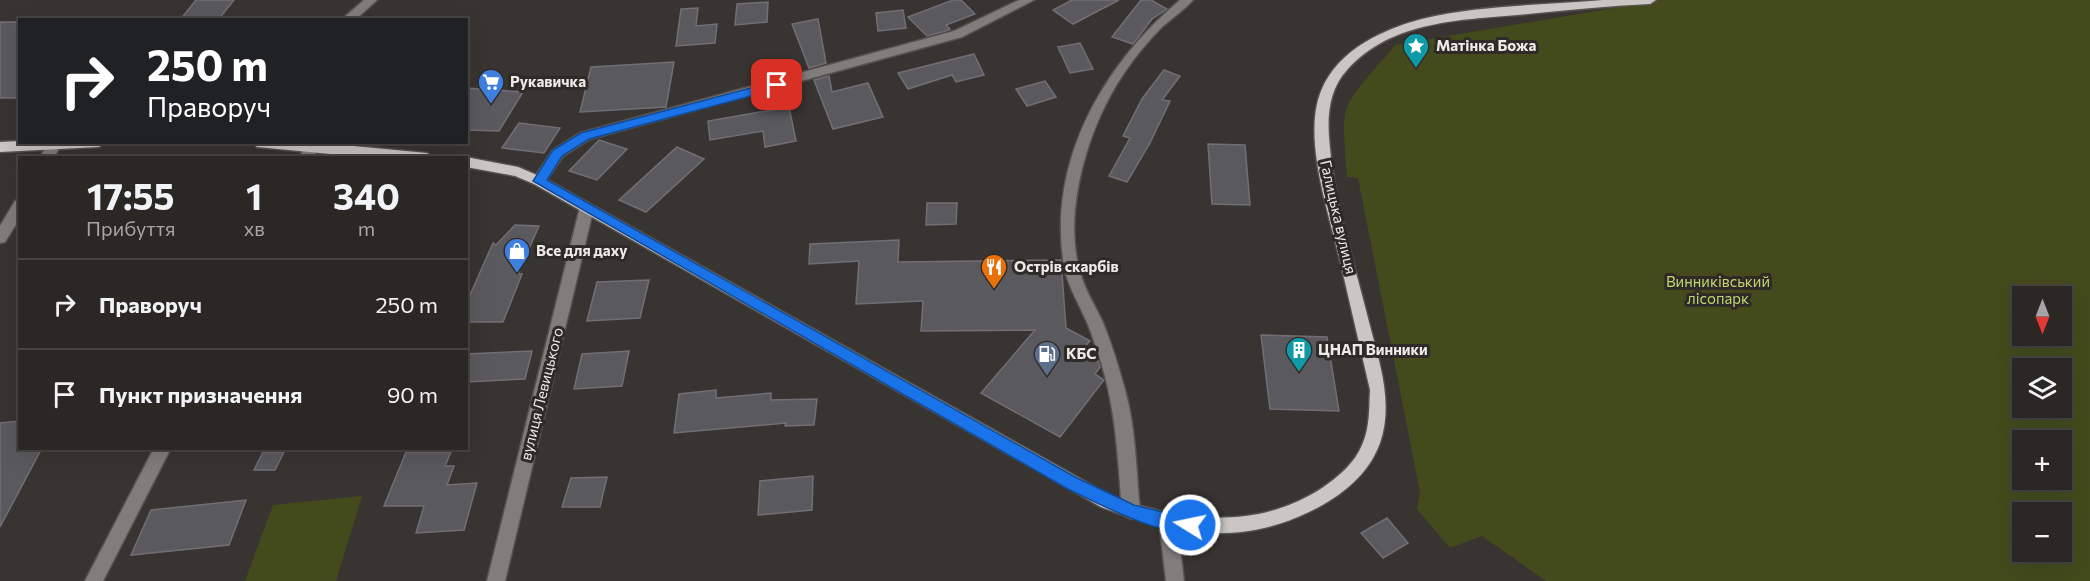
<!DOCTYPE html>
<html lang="uk">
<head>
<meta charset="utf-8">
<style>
  :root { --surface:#2a2725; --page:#363332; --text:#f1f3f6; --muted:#a5a5a7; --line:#464442 }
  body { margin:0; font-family:Commissioner,sans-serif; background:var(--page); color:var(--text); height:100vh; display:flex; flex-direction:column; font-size:22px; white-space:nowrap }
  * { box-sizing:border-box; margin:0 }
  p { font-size:20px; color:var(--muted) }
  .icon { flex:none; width:33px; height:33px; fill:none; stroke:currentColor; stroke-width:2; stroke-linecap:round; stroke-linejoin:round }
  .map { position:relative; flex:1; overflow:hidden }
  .sheet { position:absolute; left:18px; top:156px; width:450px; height:294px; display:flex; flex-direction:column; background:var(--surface); border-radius:0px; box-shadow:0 6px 24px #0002,0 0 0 2px var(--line) }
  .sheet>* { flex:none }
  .banner { position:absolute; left:18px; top:18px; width:450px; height:126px; border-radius:0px; box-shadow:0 6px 24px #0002,0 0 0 2px var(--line); background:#202124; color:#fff; overflow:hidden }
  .needle { width:39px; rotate:180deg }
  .buttons { position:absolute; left:2012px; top:286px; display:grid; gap:12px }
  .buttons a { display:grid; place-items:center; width:60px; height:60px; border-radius:0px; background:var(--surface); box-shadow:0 6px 24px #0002,0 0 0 2px var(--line); font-size:30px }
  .pin { position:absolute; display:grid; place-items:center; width:51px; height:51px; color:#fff; margin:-26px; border-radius:12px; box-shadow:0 3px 9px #0006 }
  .me { position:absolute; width:66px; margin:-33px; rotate:280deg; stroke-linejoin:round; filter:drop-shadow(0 0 4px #0008) }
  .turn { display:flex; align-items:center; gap:21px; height:126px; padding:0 30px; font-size:27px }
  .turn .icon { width:78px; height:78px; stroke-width:2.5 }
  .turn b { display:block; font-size:42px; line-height:51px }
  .eta { display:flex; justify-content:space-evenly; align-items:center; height:102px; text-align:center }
  .eta b { font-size:36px; font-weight:700; line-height:42px }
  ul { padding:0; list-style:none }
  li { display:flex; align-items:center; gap:18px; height:90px; padding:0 30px; border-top:2px solid var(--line) }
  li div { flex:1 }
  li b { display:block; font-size:22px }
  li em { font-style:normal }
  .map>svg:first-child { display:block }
  .green { fill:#434b1d; fill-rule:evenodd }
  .building { fill:#5a595e; stroke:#716f75; stroke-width:1.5 }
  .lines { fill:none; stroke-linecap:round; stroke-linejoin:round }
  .minor-casing { stroke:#55514e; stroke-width:3 }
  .major-casing { stroke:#55514e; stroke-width:3 }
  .minor { fill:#807d7d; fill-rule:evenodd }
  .major { fill:#cbc5c4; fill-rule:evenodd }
  .route { fill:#1a73e8; stroke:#114b97; stroke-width:1.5 }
  .labels { text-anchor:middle; stroke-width:6; stroke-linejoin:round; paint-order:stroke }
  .poi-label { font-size:15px; font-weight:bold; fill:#edeae8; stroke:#2e2a27; text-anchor:start }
  .street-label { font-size:15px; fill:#edeae8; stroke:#2e2a27 }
  .park-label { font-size:15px; fill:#c1d570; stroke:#2e2a27 }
</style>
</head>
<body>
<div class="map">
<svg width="2090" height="581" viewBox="0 0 2090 581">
  <rect width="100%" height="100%" fill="#383431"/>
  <!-- green -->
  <g class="green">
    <path d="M1642,0H2090V581H1546L1482,536L1450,548L1417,509L1420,492L1358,178L1347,177C1346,161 1341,119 1347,107C1357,86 1380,64 1395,45L1643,3ZM2022,297H2061V336H2022ZM2022,369H2061V408H2022ZM2022,441H2061V480H2022ZM2022,513H2061V552H2022Z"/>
    <polygon points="362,496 336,581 245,581 273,505"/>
  </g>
  <!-- building -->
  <g class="building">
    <polygon points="196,0 234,0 218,20 180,20"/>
    <polygon points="953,0 961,0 975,14 946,25 950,29 946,31 927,36 908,17"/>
    <polygon points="1072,0 1119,0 1073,24 1053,10"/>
    <polygon points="1141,0 1151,0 1167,9 1152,19 1133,44 1112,37"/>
    <polygon points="768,2 767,22 735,25 737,4"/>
    <polygon points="698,8 696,26 717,24 715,43 676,46 681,9"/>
    <polygon points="903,10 906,28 878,31 876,13"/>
    <polygon points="818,19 826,63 809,68 792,24"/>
    <rect x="0" y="22" width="20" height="76"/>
    <polygon points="1080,43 1093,69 1070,73 1058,47"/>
    <polygon points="974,54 984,75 956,82 952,75 908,89 898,73"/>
    <polygon points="674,62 666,107 580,112 591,67"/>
    <polygon points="1164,70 1180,76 1162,100 1170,101 1150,143 1127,182 1109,176 1130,138 1123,136 1142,99"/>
    <polygon points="829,76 832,92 868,83 883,117 833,129 814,80"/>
    <polygon points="1045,81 1056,97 1027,106 1016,89"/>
    <polygon points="466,88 523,92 499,131 466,130"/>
    <polygon points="789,107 796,141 765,147 763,131 710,140 708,121"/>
    <polygon points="519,123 560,128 544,153 502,148"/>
    <polygon points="599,140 627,149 597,180 569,171"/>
    <polygon points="1208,144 1245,145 1250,205 1212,204"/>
    <polygon points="677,147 704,159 646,212 619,200"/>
    <polygon points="927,203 957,203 956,224 926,225"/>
    <polygon points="515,225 539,226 518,274 522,274 503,322 466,322 466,304 493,243 496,245"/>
    <polygon points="899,240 898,262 1061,260 1066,328 1090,341 1082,350 1097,358 1100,367 1095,374 1104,380 1060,437 981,393 1035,330 921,331 923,301 856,304 859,261 809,264 810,244"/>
    <polygon points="649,280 640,318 587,321 597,282"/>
    <polygon points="1261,335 1327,337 1339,411 1270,409"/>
    <polygon points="532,351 525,379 466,382 466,354"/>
    <polygon points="629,351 622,386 574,389 582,354"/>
    <polygon points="716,390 716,398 771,393 771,400 817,399 814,425 785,426 786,423 674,433 679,394"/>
    <polygon points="20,421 20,448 42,448 0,527 0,423"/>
    <polygon points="263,452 284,452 275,470 254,470"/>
    <polygon points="406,452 451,452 445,466 454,466 447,485 477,483 464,530 416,533 424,506 384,506"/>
    <polygon points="813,476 812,510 758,515 760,481"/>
    <polygon points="607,477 600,507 562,507 571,478"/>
    <polygon points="246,500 229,545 131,555 151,510"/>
    <polygon points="1387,518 1408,543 1383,558 1361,533"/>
  </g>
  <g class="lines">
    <!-- minor casing -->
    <g class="minor-casing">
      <g id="minor">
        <polygon points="364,0 377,0 355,20 341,20"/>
        <polygon points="1019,0 1034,0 962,37 590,139 563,156 544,184 539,186 532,181 553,150 580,133 954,31"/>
        <path d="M1180,0H1193C1184,10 1172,18 1162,27C1145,44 1130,63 1117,84C1086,135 1062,217 1081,275C1086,293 1097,308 1104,325C1112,345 1119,368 1125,390C1136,429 1136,470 1140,511L1137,516L1131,519L1125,516L1122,511C1118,459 1116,409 1100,359C1095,345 1091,330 1084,316C1077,300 1067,284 1064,266C1047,162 1103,65 1180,0Z"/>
        <polygon points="48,142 61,144 54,158 40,158"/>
        <polygon points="314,142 317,146 314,158 300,158 305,143"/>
        <polygon points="20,200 20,218 5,242 0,243 0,226 15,201"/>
        <polygon points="587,202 594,207 505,581 487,581 580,207"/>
        <polygon points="154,448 171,448 103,581 85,581"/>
        <polygon points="1168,514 1174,516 1177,522 1184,581 1166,581 1159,522 1162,516"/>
      </g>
    </g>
    <!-- major casing -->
    <g class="major-casing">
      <g id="major">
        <path d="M1603,0H1656L1650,4C1609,6 1568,10 1528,14C1465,20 1392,19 1347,70C1327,92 1327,121 1330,148C1335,206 1355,265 1369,322C1379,361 1394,403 1380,443C1368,476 1340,497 1309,512C1236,547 1173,534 1101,507L534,184L515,176L466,167V157L518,167L544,178L1113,497C1182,522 1258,530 1322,488C1338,477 1355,463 1362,445C1370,428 1369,408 1370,390C1360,347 1350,304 1340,261C1329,213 1302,138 1321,91C1338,49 1385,28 1426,18C1480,5 1547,5 1603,0Z"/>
        <polygon points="20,141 20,142 105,142 99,147 0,152 0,142"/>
        <polygon points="251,142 311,142 427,153 433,158 372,158 257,147"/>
      </g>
    </g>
    <!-- minor -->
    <use href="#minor" class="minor"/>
    <!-- major -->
    <use href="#major" class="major"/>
  </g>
  <!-- route -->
  <path class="route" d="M777,81L782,85L781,88L589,139L562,156L547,180L1077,478L1134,505L1196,520L1198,525L1196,530C1167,541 1094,501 1066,488L533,181L553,150L581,133Z"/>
  <!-- icons -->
  <defs>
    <g id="sight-pin" transform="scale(1.35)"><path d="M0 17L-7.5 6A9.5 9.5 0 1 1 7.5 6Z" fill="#0f9aa8" stroke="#2e2a27"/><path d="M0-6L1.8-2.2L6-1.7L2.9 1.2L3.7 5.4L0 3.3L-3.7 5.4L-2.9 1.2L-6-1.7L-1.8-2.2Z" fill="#fff"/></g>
    <g id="supermarket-pin" transform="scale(1.35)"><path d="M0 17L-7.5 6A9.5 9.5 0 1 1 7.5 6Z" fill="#3f7fe0" stroke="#2e2a27"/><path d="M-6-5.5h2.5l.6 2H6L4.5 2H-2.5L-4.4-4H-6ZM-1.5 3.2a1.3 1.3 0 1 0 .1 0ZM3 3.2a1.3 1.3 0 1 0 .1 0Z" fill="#fff"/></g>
    <g id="shop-pin" transform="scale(1.35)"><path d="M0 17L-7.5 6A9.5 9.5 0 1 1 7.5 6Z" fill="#3f7fe0" stroke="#2e2a27"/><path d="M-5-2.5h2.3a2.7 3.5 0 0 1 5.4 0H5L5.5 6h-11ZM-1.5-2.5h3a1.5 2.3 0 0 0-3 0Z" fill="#fff"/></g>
    <g id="restaurant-pin" transform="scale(1.35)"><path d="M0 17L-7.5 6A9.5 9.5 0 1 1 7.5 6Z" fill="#e8710a" stroke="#2e2a27"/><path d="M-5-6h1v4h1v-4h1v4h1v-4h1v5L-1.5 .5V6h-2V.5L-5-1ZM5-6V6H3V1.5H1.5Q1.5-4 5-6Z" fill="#fff"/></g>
    <g id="building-pin" transform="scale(1.35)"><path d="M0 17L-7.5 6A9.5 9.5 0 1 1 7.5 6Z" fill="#0f9aa8" stroke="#2e2a27"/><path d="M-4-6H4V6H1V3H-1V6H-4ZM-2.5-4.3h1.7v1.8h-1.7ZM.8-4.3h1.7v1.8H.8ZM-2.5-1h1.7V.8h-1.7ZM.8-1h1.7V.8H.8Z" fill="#fff"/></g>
    <g id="fuel-pin" transform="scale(1.35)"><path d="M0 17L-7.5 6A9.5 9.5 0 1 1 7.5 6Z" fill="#5c6f8a" stroke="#2e2a27"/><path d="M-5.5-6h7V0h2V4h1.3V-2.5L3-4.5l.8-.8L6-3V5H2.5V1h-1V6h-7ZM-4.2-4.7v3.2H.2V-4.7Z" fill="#fff"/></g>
  </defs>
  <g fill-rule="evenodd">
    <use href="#sight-pin" x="1416" y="46"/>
    <use href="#supermarket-pin" x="491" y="82"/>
    <use href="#shop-pin" x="517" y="251"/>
    <use href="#restaurant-pin" x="994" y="267"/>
    <use href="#building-pin" x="1299" y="350"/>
    <use href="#fuel-pin" x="1047" y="354"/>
  </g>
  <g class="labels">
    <!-- poi labels -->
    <g class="poi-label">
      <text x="1436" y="51">Матінка Божа</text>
      <text x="510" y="87">Рукавичка</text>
      <text x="536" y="256">Все для даху</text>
      <text x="1014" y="272">Острів скарбів</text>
      <text x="1318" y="355">ЦНАП Винники</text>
      <text x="1066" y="359">КБС</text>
    </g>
    <!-- street labels -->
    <g class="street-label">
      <text transform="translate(1338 217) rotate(77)" y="5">Галицька вулиця</text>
      <text transform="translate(542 394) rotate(-76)" y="5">вулиця Левицького</text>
    </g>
    <!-- park labels -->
    <g class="park-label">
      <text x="1718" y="287">Винниківський<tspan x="1718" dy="17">лісопарк</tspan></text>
    </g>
  </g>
</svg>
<div class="buttons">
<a><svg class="needle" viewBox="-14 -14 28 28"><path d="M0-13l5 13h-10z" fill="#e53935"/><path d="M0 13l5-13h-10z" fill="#a5a5a7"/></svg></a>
<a><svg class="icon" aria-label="layers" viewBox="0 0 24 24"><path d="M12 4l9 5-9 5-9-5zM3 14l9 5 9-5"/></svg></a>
<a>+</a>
<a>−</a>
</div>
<div class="pin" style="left:777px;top:85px;background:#d93025"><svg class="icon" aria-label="arrive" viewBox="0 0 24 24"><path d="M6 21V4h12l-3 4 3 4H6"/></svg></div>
<svg class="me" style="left:1190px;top:525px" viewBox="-20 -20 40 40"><circle r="17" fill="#1a73e8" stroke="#fff" stroke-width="3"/><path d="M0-11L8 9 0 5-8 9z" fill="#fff"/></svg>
<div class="banner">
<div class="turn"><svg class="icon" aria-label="right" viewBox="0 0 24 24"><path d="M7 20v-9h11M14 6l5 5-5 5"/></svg><div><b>250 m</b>Праворуч</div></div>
</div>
<section class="sheet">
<div class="eta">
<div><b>17:55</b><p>Прибуття</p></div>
<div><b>1</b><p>хв</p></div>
<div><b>340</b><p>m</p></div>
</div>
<ul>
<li><svg class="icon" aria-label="right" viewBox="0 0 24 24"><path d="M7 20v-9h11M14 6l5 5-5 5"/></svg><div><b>Праворуч</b></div><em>250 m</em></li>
<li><svg class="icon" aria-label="arrive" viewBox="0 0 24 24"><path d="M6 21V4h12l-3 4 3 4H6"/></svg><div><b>Пункт призначення</b></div><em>90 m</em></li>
</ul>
</section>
</div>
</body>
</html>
